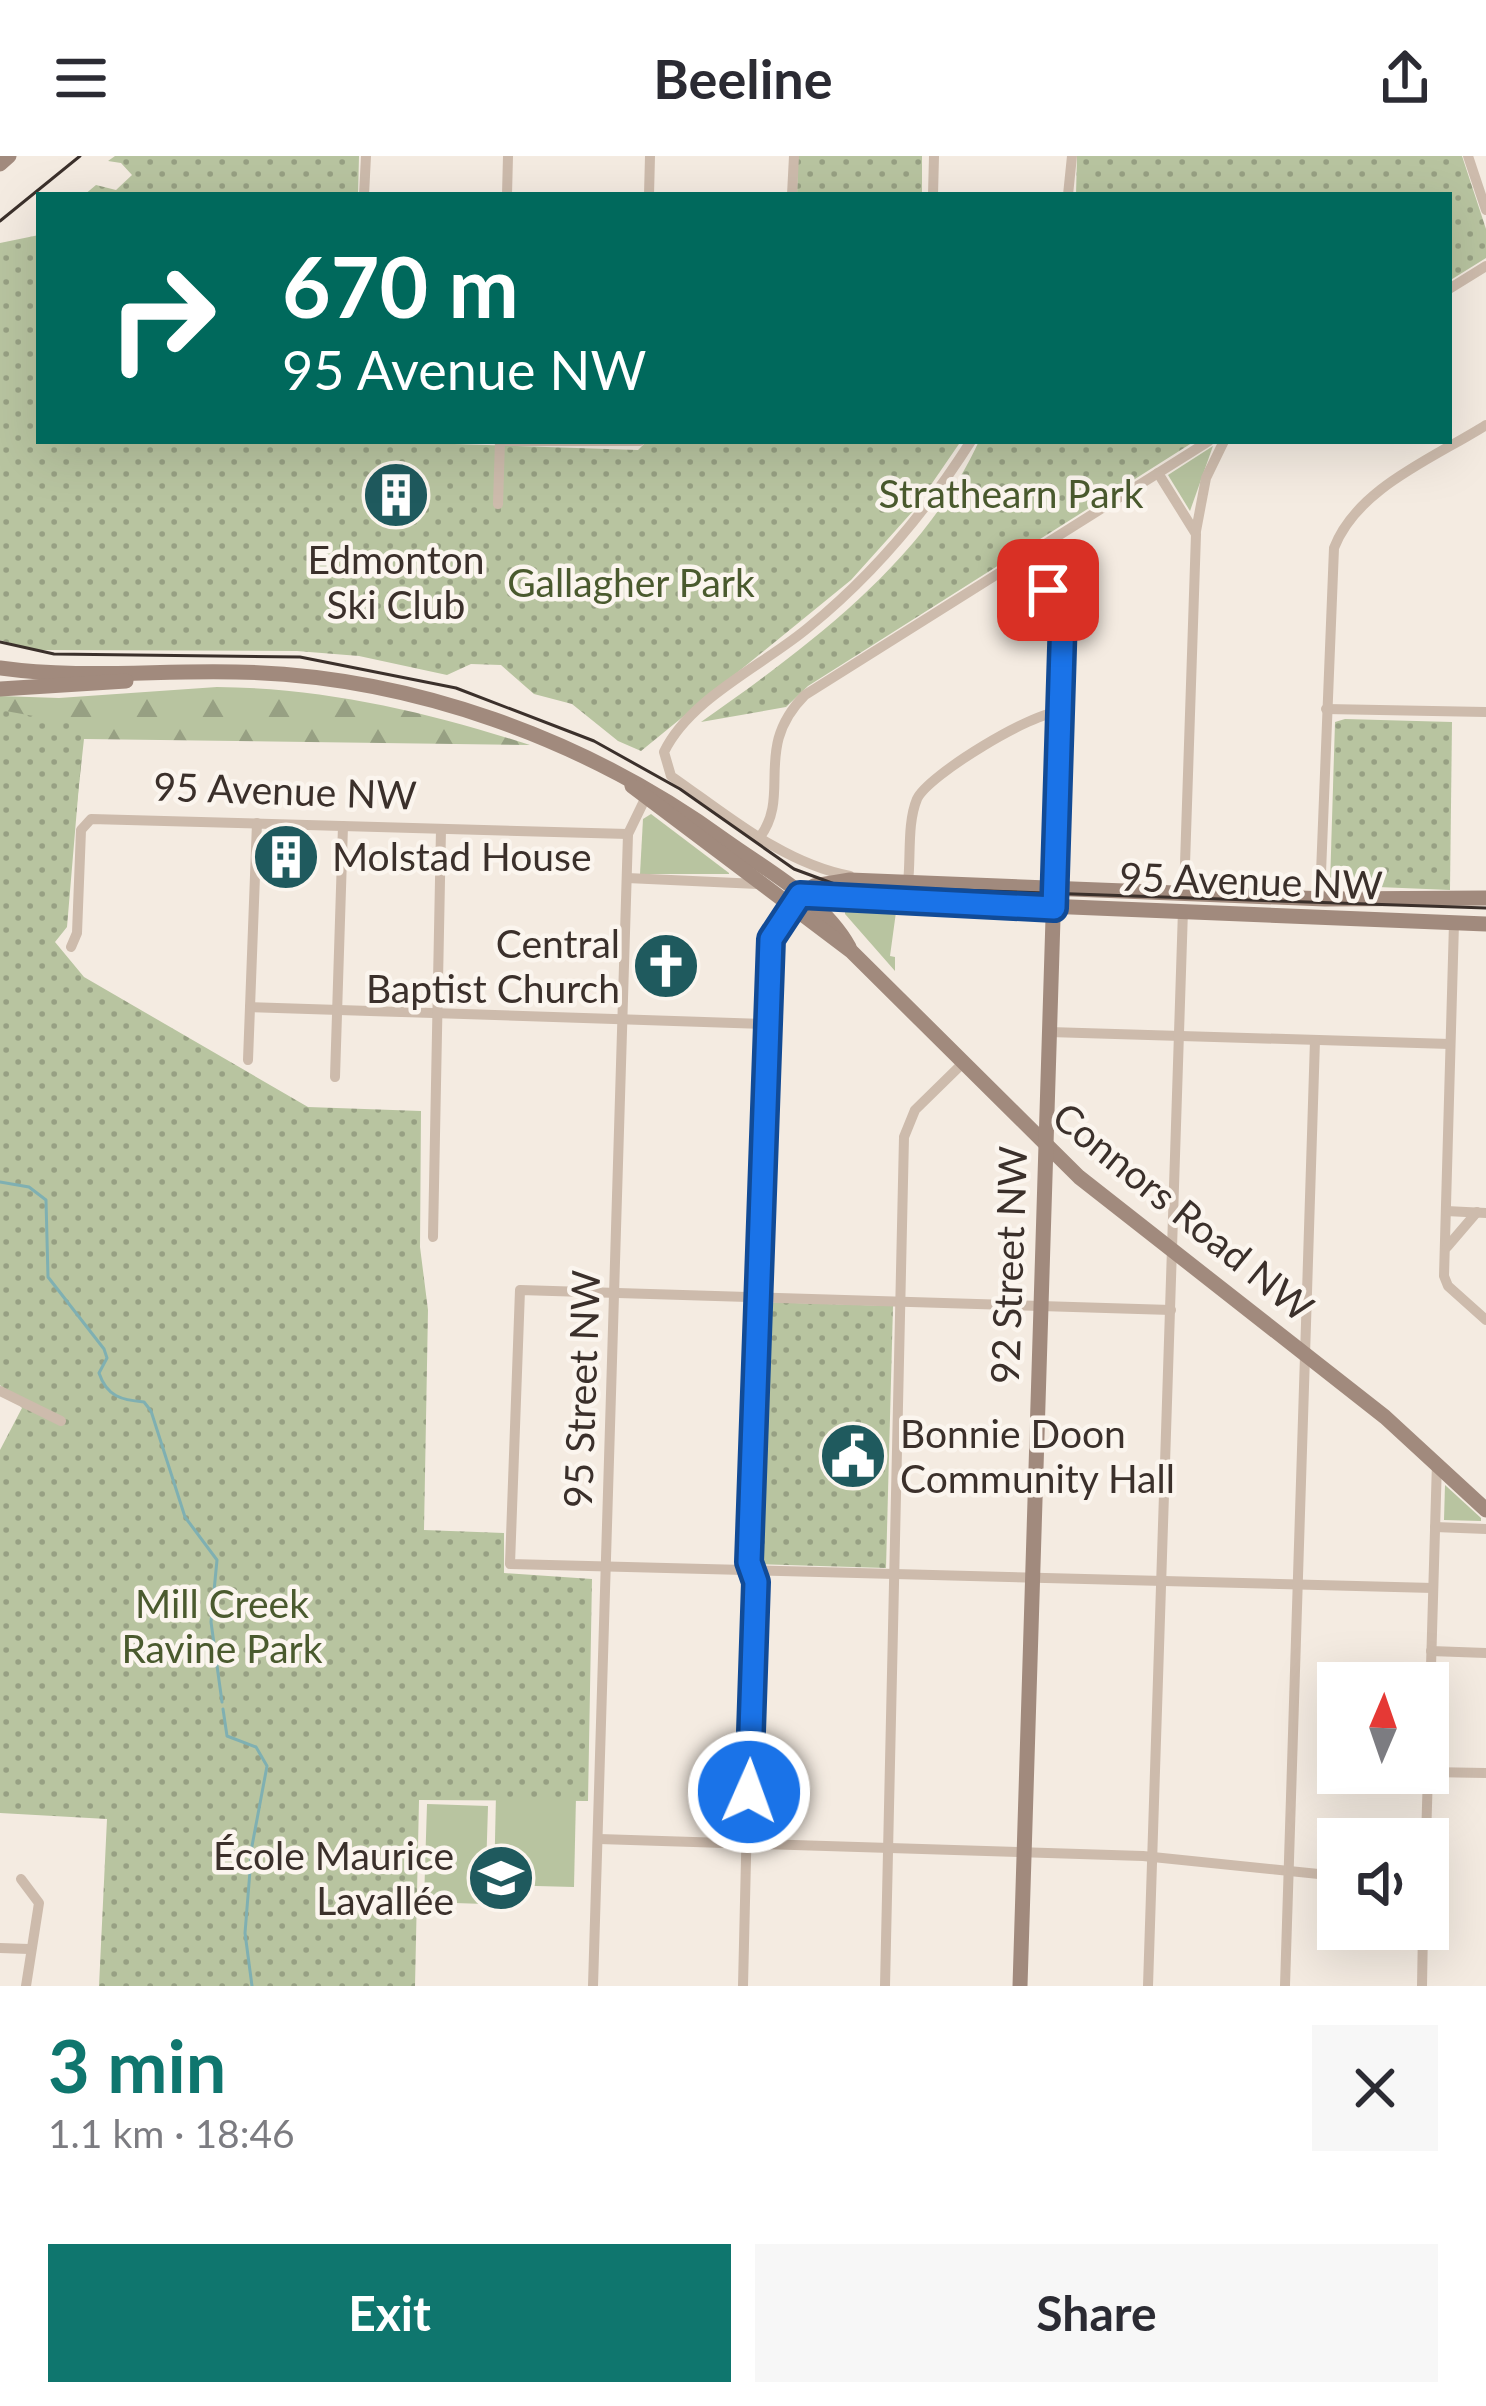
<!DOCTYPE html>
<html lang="en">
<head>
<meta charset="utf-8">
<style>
  :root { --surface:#fff; --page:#f7f7f7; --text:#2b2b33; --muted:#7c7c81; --accent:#0f766e }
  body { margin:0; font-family:Lato,sans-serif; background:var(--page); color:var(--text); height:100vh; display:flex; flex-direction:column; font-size:45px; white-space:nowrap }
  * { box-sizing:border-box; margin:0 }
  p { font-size:39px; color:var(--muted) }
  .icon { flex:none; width:66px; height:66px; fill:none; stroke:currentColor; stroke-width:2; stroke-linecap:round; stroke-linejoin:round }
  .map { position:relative; height:1830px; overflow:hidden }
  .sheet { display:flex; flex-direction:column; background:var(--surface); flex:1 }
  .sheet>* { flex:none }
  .top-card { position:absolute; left:36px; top:36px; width:1416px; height:252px; border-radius:0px; box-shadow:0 12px 48px #0002; background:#00695c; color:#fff; overflow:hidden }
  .needle { width:78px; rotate:2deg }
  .fabs { position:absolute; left:1317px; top:1506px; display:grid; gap:24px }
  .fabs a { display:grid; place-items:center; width:132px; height:132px; border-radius:0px; background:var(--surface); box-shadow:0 12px 48px #0002; font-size:60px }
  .pin { position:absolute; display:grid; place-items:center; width:102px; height:102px; color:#fff; margin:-51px; border-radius:24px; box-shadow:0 6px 18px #0006 }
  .me { position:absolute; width:132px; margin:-66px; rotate:2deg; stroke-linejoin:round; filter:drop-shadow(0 0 9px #0008) }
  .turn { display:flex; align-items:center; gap:42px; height:252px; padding:0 48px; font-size:54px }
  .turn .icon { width:156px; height:156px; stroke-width:2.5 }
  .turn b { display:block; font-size:84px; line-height:102px }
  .round { display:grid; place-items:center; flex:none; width:126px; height:126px; border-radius:0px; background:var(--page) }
  .summary { display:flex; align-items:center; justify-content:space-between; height:204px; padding:0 48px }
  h1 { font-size:72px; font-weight:700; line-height:90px; color:var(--accent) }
  .cta { display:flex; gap:24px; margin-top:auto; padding:24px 48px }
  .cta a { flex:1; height:138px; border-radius:0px; background:var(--accent); color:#fff; font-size:48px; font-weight:700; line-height:138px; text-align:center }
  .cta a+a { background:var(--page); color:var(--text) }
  header { display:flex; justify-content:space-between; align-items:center; height:156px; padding:0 48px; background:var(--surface); font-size:54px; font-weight:700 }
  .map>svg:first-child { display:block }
  .grass { fill:#b8c4a0 }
  .forest { fill:url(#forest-firs) }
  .park { fill:url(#park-dots) }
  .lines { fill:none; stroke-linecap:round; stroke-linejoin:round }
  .stream { stroke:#7fb0b2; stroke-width:3 }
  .street { stroke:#cdbbac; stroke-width:10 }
  .secondary { stroke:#a18a7d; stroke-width:15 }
  .tram { stroke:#3b302b; stroke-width:3 }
  .route-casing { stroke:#114b97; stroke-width:30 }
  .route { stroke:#1a73e8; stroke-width:21 }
  .labels { text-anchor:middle; stroke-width:9; stroke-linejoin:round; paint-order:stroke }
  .park-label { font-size:39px; fill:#4a5a2e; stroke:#fbf5ee }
  .poi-label { font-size:39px; fill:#3b302b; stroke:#fbf5ee; text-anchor:start }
  .street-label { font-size:39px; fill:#3b302b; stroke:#fbf5ee }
</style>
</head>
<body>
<header><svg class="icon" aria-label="menu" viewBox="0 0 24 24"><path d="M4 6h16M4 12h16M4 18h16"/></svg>Beeline<svg class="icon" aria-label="share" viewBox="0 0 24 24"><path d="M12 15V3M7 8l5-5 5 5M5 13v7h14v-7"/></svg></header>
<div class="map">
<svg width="1486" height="1830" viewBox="0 0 1486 1830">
  <defs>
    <pattern id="forest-firs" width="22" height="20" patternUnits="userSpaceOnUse" patternTransform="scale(3)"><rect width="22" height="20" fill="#b8c4a0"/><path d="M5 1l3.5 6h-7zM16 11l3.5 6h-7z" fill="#97a083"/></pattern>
    <pattern id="park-dots" width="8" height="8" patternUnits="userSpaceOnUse" patternTransform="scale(3)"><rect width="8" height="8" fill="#b8c4a0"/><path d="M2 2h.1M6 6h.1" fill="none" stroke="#97a083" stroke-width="1.8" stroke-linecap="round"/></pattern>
  </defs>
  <rect width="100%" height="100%" fill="#f4ebe1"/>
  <!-- grass -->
  <g class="grass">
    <polygon points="1213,290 1190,355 1168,319"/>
    <polygon points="651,658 729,717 729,718 640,718 643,663"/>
    <polygon points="853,750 896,756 890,800 895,801 895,815 845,758 845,752"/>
    <polygon points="1445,1329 1481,1362 1481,1365 1444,1364"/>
    <polygon points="497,1593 577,1595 574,1731 494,1729"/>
    <polygon points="427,1648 488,1650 485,1748 424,1746"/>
  </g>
  <!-- forest -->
  <path class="forest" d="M217,531C326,532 427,556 530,589L84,583L76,656L11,652L67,771L0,768V540L59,542Z"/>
  <!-- park -->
  <g class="park">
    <polygon points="115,0 359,0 358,39 84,39 96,29 116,34 132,19 121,7 108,5"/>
    <polygon points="798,0 922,0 922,39 797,39"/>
    <polygon points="1077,0 1462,0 1486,73 1486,102 1449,125 1449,39 1076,39"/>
    <polygon points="39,79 39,285 359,285 638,294 647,285 961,285 913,355 851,424 641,595 618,585 572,548 534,538 501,509 471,508 447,519 359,500 297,495 32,494 0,484 0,87"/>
    <path d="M979,285H1195L808,530L786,551L701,566C806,492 924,406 979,285Z"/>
    <polygon points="0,554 84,569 67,771 55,786 84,821 308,951 421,955 420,1091 428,1154 424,1374 504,1377 504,1417 592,1423 588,1645 419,1644 415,1830 99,1830 107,1663 0,1657 0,1294 22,1252 0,1229"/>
    <polygon points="1345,563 1452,566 1450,734 1330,729 1335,566"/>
    <polygon points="762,1146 893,1150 886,1412 754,1408"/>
  </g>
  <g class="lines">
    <!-- stream -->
    <g class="stream">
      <path d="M0,1026L29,1031L46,1044L48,1121L104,1193L107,1202L99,1217C107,1241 122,1244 144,1246L151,1255L185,1361L217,1404L211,1466L222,1546"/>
      <polyline points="223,1553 227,1580 256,1591 267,1610 252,1690 245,1777 252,1830"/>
    </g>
    <!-- street -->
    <g class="street">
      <polyline points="1468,0 1486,54"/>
      <polyline points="364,39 366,0"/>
      <polyline points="507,39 508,0"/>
      <polyline points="649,39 650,0"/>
      <polyline points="792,39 794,0"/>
      <polyline points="933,39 934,0"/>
      <polyline points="1068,39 1072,0"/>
      <polyline points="1449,133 1486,110"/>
      <polyline points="500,285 640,285"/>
      <polyline points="1158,317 1196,378 1184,738"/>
      <polyline points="498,348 500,285"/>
      <polyline points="1196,375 1206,322 1224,285"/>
      <polyline points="1027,400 1063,460 1054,730"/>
      <polyline points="1326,553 1486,556"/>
      <path d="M760,681C792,638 752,592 805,539L1209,285"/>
      <path d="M850,720C782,707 726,658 671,620L664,596C690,542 764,509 809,471C874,418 926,356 971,285"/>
      <polyline points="627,722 758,728"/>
      <path d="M908,727C911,701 907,667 917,643C928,619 1034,555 1060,556"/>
      <path d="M1320,742L1334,392C1357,332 1434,302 1486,269"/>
      <polyline points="1454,767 1444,1120 1448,1130 1486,1164"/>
      <polyline points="71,791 77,777 81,674 91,663 628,678"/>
      <polyline points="250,851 765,868"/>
      <polyline points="1049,876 1450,888"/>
      <polyline points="248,904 257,667"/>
      <polyline points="335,921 343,670"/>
      <polyline points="1446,1055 1486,1057"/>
      <polyline points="433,1081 441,673"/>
      <polyline points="1447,1091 1477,1056"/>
      <polyline points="1171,1154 520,1134 510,1408 1433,1432"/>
      <polyline points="0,1235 61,1265"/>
      <polyline points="1435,1371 1486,1373"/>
      <polyline points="1431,1495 1486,1497"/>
      <polyline points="1428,1613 1437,1306"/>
      <polyline points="1428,1616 1486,1617"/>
      <polyline points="599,1683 1143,1700 1338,1720"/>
      <polyline points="1426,1683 1428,1617"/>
      <polyline points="21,1723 39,1747 26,1830"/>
      <polyline points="0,1792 29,1793"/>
      <polyline points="593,1830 628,678 645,643"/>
      <polyline points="743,1830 767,814 771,783 789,750"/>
      <polyline points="885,1830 904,981 915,954 962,908"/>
      <polyline points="1148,1830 1183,754"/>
      <polyline points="1285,1830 1315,884"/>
      <polyline points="1422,1830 1423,1773"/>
    </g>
    <!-- secondary -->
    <g class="secondary">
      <polyline points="0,8 9,0"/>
      <path d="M0,512C78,523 157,514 236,516C410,519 586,583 726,685C768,715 824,745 849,791"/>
      <polyline points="0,533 126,525"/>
      <polyline points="632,630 851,795 1079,1021 1385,1261 1486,1354"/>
      <polyline points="802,740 1486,768"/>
      <polyline points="795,744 814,730 850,724 1325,743 1486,742"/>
      <polyline points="1020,1830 1054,730"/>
    </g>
    <!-- tram -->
    <g class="tram">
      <polyline points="0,65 80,0"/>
      <polyline points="0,486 54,498 300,501 456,532 594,585 680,633 794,713 840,730 1486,752"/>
    </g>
  </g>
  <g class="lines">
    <!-- route casing -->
    <g class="route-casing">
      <polyline id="route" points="749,1636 756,1426 749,1406 771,783 800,739 1054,752 1063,460 1048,434"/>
    </g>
    <!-- route -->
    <use href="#route" class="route"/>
  </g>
  <!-- icons -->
  <defs>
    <g id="building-disc" transform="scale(3.45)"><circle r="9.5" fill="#1f5a5e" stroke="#fbf5ee"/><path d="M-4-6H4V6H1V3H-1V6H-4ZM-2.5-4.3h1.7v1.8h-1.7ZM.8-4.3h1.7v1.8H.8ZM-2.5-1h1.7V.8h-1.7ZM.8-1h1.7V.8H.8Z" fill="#fff"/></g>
    <g id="church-disc" transform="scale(3.45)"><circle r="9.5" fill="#1f5a5e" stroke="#fbf5ee"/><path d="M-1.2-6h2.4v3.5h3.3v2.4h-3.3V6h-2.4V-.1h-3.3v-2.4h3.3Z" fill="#fff"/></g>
    <g id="civic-disc" transform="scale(3.45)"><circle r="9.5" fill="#1f5a5e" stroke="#fbf5ee"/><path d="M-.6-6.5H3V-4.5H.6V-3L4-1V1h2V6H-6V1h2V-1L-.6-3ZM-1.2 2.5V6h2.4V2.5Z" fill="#fff"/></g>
    <g id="school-disc" transform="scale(3.45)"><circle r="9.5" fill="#1f5a5e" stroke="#fbf5ee"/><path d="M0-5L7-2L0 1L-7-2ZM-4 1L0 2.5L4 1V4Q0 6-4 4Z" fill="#fff"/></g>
  </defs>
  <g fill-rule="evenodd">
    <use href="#building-disc" x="396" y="339"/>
    <use href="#building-disc" x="286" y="701"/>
    <use href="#church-disc" x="666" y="810"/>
    <use href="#civic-disc" x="853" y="1300"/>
    <use href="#school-disc" x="501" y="1722"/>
  </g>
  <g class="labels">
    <!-- park labels -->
    <g class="park-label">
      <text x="1011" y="352">Strathearn Park</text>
      <text x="631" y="441">Gallagher Park</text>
      <text x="222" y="1462">Mill Creek<tspan x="222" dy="45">Ravine Park</tspan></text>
    </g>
    <!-- poi labels -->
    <g class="poi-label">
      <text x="396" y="418" text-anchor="middle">Edmonton<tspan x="396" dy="45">Ski Club</tspan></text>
      <text x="332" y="715">Molstad House</text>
      <text x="620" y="802" text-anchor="end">Central<tspan x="620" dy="45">Baptist Church</tspan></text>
      <text x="900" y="1292">Bonnie Doon<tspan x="900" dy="45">Community Hall</tspan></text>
      <text x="454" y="1714" text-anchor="end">École Maurice<tspan x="454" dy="45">Lavallée</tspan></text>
    </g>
    <!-- street labels -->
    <g class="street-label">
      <text transform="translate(285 635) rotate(2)" y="14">95 Avenue NW</text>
      <text transform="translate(1251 725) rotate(2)" y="14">95 Avenue NW</text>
      <text transform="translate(1183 1056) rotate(39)" y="14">Connors Road NW</text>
      <text transform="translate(1009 1109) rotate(-88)" y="14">92 Street NW</text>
      <text transform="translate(582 1233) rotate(-88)" y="14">95 Street NW</text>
    </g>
  </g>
</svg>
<div class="fabs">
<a><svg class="needle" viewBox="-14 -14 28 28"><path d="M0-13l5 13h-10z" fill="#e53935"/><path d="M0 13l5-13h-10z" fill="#7c7c81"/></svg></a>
<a><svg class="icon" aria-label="sound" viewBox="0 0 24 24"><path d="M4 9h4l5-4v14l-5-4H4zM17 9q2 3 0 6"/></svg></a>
</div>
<div class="pin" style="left:1048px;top:434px;background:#d93025"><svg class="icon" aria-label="arrive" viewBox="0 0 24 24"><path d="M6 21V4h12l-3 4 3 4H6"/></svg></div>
<svg class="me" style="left:749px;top:1636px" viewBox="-20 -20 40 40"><circle r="17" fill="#1a73e8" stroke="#fff" stroke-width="3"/><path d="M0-11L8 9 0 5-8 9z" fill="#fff"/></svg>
<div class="top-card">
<div class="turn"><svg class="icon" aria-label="right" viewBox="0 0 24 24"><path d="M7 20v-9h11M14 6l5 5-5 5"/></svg><div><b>670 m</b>95 Avenue NW</div></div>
</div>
</div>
<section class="sheet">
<div class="summary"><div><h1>3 min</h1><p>1.1 km · 18:46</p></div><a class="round"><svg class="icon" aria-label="close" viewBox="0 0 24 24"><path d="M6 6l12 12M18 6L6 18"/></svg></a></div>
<div class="cta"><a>Exit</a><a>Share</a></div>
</section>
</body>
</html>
